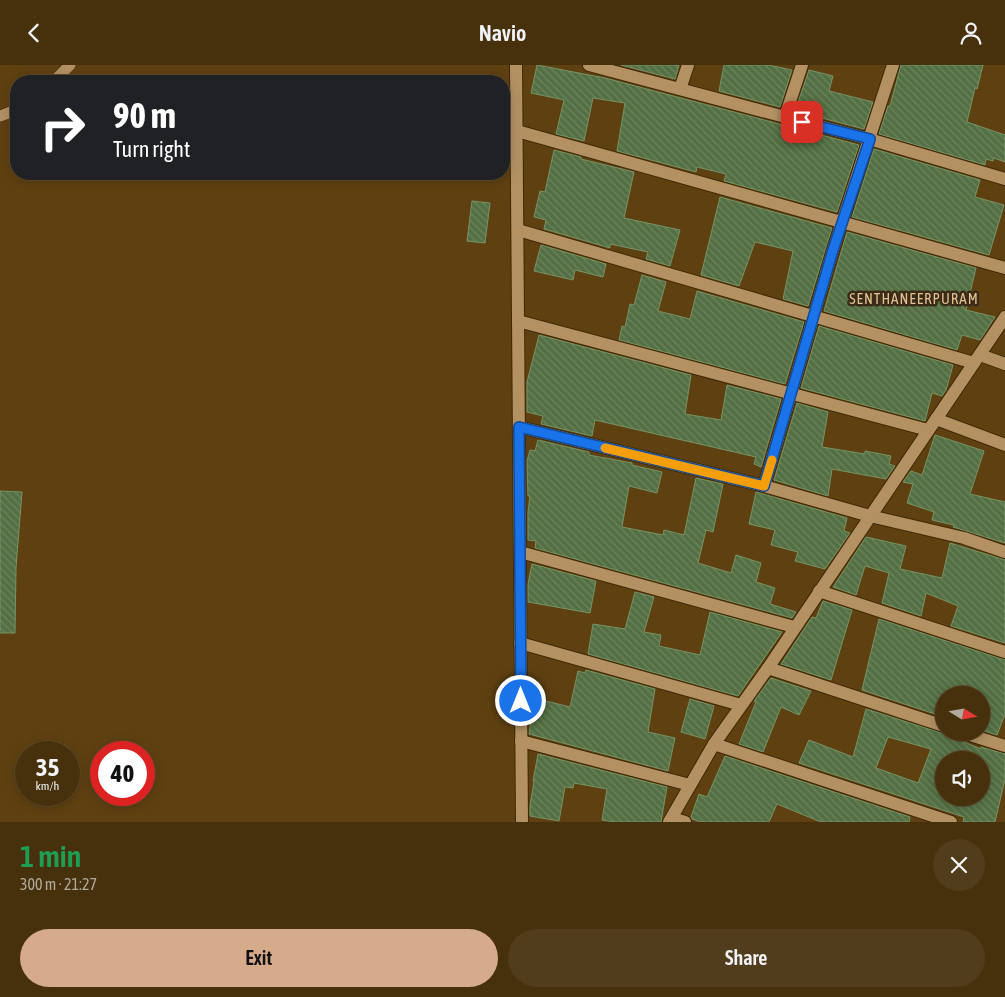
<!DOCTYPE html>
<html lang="en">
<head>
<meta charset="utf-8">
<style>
  :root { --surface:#47310d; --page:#513d1b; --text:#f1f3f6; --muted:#b0a99d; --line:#5f4c2e; --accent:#d6ab8b }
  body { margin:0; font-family:"Asap Condensed",sans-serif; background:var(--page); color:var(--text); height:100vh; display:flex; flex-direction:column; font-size:19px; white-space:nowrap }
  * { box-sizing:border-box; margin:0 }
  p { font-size:16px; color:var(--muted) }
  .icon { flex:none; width:28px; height:28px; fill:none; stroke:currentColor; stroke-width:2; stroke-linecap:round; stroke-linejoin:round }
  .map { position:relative; height:757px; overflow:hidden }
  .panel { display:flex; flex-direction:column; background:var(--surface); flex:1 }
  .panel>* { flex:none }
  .top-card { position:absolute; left:10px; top:10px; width:500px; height:105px; border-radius:20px; box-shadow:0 2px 12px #0003,0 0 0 1px var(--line); background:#202124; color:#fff; overflow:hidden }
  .needle { width:32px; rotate:101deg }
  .fabs { position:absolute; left:935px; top:621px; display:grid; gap:10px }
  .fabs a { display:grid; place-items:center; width:55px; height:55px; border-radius:50%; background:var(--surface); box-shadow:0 2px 12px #0003,0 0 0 1px var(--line); font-size:25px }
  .speed { position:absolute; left:15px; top:676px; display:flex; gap:10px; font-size:25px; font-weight:700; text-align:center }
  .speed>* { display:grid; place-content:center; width:65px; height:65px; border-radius:50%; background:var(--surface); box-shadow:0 2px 12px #0003,0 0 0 1px var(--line); line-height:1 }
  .speed small { font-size:12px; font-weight:400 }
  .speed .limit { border:8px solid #d22; background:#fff; color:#111 }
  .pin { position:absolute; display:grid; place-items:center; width:42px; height:42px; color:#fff; margin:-21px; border-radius:10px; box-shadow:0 2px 8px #0006 }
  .me { position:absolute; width:55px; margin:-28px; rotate:0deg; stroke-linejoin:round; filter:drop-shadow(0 0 4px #0008) }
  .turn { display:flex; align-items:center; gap:18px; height:105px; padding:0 20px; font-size:22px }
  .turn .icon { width:65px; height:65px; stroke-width:2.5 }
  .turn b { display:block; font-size:35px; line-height:42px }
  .round { display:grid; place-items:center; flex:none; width:52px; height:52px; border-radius:26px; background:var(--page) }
  .summary { display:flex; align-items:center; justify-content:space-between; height:85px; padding:0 20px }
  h1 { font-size:30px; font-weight:600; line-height:38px; color:#1e9e55 }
  .primary-button { display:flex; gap:10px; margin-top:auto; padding:10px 20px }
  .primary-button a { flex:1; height:58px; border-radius:30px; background:var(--accent); color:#111; font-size:20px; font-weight:600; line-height:58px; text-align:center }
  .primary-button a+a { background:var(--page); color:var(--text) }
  header { display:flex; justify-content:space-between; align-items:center; height:65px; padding:0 20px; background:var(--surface); font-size:22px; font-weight:600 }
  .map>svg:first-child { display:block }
  .building { fill:url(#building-back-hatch); stroke:#769466; fill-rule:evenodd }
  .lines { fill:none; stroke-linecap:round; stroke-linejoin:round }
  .service-casing { stroke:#3f2904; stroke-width:12 }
  .minor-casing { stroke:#3f2904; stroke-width:14 }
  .tertiary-casing { stroke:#3f2904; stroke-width:14 }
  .service { stroke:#b39163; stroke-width:11 }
  .minor { stroke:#b39163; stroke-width:12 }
  .tertiary { stroke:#b39163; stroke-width:12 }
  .route-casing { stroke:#114b97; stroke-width:12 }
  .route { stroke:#1a73e8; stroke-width:9 }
  .slow { stroke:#f59e0b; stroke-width:9 }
  .labels { text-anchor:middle; stroke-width:5; stroke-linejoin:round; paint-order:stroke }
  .neighbourhood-label { font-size:15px; letter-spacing:1px; fill:#e3c090; stroke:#392b18 }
</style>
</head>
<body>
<header><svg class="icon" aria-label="back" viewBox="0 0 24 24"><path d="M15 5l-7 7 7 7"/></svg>Navio<svg class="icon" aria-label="person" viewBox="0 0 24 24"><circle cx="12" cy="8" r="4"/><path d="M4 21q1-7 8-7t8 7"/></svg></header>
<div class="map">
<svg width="1005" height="757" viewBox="0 0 1005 757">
  <defs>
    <pattern id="building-back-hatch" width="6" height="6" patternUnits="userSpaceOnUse" patternTransform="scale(1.25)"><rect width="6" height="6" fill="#536f43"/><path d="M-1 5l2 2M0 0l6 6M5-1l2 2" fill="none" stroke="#6d845d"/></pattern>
  </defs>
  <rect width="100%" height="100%" fill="#5f4111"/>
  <!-- building -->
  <g class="building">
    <polygon points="537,0 605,13 859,80 837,147 724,116 726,109 697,102 696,107 617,86 625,38 593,33 584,76 556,69 564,35 531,28"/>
    <polygon points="621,0 679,0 675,14"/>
    <polygon points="724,0 768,0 792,5 780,42 719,26"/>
    <polygon points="901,0 983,0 977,24 975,23 967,57 1005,70 1005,97 994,93 993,96 986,94 985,100 879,69 888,41 890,41"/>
    <polygon points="809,5 833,11 829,26 873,37 864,64 795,46"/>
    <polygon points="874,84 980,115 975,132 1004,140 989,190 852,152"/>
    <polygon points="554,85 581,92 581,94 634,107 624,153 680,165 670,201 646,194 648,187 610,179 610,183 544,164 546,155 534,152 540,126 545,127"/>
    <polygon points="720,132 832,163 808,241 783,234 793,186 755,177 739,221 701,210"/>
    <polygon points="472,136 490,138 485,178 467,176"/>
    <polygon points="847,167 976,203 966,245 995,252 980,275 962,270 957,285 824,246"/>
    <polygon points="541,180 606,199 603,212 575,205 573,215 534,206"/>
    <polygon points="642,210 666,217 658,246 690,254 697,226 804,257 785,319 619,275 622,261 625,262 630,239 634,240"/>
    <polygon points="819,261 953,300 946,325 942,331 932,328 925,356 801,323"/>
    <polygon points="539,270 691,310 685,349 721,355 727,320 781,334 761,402 754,399 756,392 595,355 592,371 541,359 543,351 527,347 527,317"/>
    <polygon points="797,338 828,347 822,382 865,389 865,386 891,391 889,399 895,401 886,414 832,404 828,431 774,415"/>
    <polygon points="935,370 984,386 970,429 1005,437 1005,478 953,462 954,460 932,455 934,447 907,438 913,419 903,417 911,406 922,410"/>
    <polygon points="538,375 589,387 589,390 632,398 632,400 662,407 657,428 629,421 622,462 663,470 664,465 684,470 696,413 723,419 713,467 706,465 698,498 731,508 736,490 761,498 756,517 775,523 770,539 796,547 792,553 535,483 536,476 528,475 528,447 530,431 528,431 527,396 530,385 535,386"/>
    <polygon points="0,426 22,427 16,503 15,568 0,568"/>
    <polygon points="756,427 847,453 844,466 850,468 825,504 795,496 798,487 771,480 775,465 749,459"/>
    <polygon points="866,472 906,481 900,504 942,513 950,478 1005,495 1005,578 951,561 958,541 926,528 921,551 882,538 889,508 865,501 856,530 833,522"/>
    <polygon points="532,499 596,516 590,548 528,537 528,519"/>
    <polygon points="635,527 654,532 644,567 661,570 659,581 700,590 710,547 782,567 738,631 588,589 593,559 625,564"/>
    <polygon points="823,536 852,545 831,615 781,599 812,552 816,553"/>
    <polygon points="879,554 1005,595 1005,649 997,670 981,665 981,630 942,630 938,650 862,625"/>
    <polygon points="586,605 655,624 648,667 675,673 668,706 529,669 534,633 570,642 578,606 585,608"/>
    <polygon points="771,613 811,626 799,650 781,642 763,687 739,679 756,637 754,636"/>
    <polygon points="690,634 714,641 705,674 681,667"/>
    <path d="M866,644L945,669L981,684V682L1005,689V714L995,757H963L964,752L799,698L809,675L853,692ZM888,672L931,684L918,718L876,703ZM944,695H981V732H944Z"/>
    <polygon points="538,689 667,722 661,757 615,757 602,755 607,724 574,718 573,723 565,722 559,756 530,751 530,741 534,716 533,716"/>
    <polygon points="725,691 910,752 909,757 821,757 777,739 769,757 701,757 692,754 691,752 699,729 707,732"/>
  </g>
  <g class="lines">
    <!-- service casing -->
    <g class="service-casing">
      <g id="service">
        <polyline points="54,16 70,0"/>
        <polyline points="0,51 16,45"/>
      </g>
    </g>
    <!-- minor casing -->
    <g class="minor-casing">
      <g id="minor">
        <polyline points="589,0 785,52 802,0"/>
        <polyline points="680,24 688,0"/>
        <polyline points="785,52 869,74 1005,114"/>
        <polyline points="517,66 1005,203"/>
        <polyline points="518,165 974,298"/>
        <polyline points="518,256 928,365"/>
        <polyline points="980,290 1005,299"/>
        <polyline points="936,354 1005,380"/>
        <polyline points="519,362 764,421 870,451 964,473 1005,487"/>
        <polyline points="764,421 833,185 893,0"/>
        <polyline points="520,487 794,562"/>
        <polyline points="819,526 1005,587"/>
        <polyline points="520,578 741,640"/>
        <polyline points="768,603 944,661"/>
        <polyline points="964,668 1005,681"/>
        <polyline points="521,676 690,720"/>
        <polyline points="714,679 951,757"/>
        <polyline points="672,753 685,757"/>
        <polyline points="669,757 714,679 768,603 1005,252"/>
      </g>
    </g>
    <!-- tertiary casing -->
    <g class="tertiary-casing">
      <polyline id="tertiary" points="516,0 522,757"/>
    </g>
    <!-- service -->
    <use href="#service" class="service"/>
    <!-- minor -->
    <use href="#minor" class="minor"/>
    <!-- tertiary -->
    <use href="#tertiary" class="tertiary"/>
  </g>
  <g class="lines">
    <!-- route casing -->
    <g class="route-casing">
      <polyline id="route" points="521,636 519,362 764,421 833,185 870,74 802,57"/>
    </g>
    <!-- route -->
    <use href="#route" class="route"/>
    <!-- slow -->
    <polyline class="slow" points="605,383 764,421 772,395"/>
  </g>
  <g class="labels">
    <!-- neighbourhood labels -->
    <g class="neighbourhood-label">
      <text x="914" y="239">SENTHANEERPURAM</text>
    </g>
  </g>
</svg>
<div class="fabs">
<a><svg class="needle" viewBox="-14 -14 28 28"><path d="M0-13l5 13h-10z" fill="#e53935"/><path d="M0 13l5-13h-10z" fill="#b0a99d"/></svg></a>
<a><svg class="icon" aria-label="sound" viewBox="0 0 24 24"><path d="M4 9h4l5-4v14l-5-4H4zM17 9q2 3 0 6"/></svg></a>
</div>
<div class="speed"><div>35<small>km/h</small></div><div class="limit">40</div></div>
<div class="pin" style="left:802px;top:57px;background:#d93025"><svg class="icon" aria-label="arrive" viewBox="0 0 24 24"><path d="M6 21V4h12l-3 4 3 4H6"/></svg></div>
<svg class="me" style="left:521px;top:636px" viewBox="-20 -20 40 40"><circle r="17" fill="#1a73e8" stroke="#fff" stroke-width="3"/><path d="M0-11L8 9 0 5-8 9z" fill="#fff"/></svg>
<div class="top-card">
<div class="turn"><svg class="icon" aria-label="right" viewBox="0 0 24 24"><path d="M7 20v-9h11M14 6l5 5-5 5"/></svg><div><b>90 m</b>Turn right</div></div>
</div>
</div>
<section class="panel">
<div class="summary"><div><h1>1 min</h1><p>300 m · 21:27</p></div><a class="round"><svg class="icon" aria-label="close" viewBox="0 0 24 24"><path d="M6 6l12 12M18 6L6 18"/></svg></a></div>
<div class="primary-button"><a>Exit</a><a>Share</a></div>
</section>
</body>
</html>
